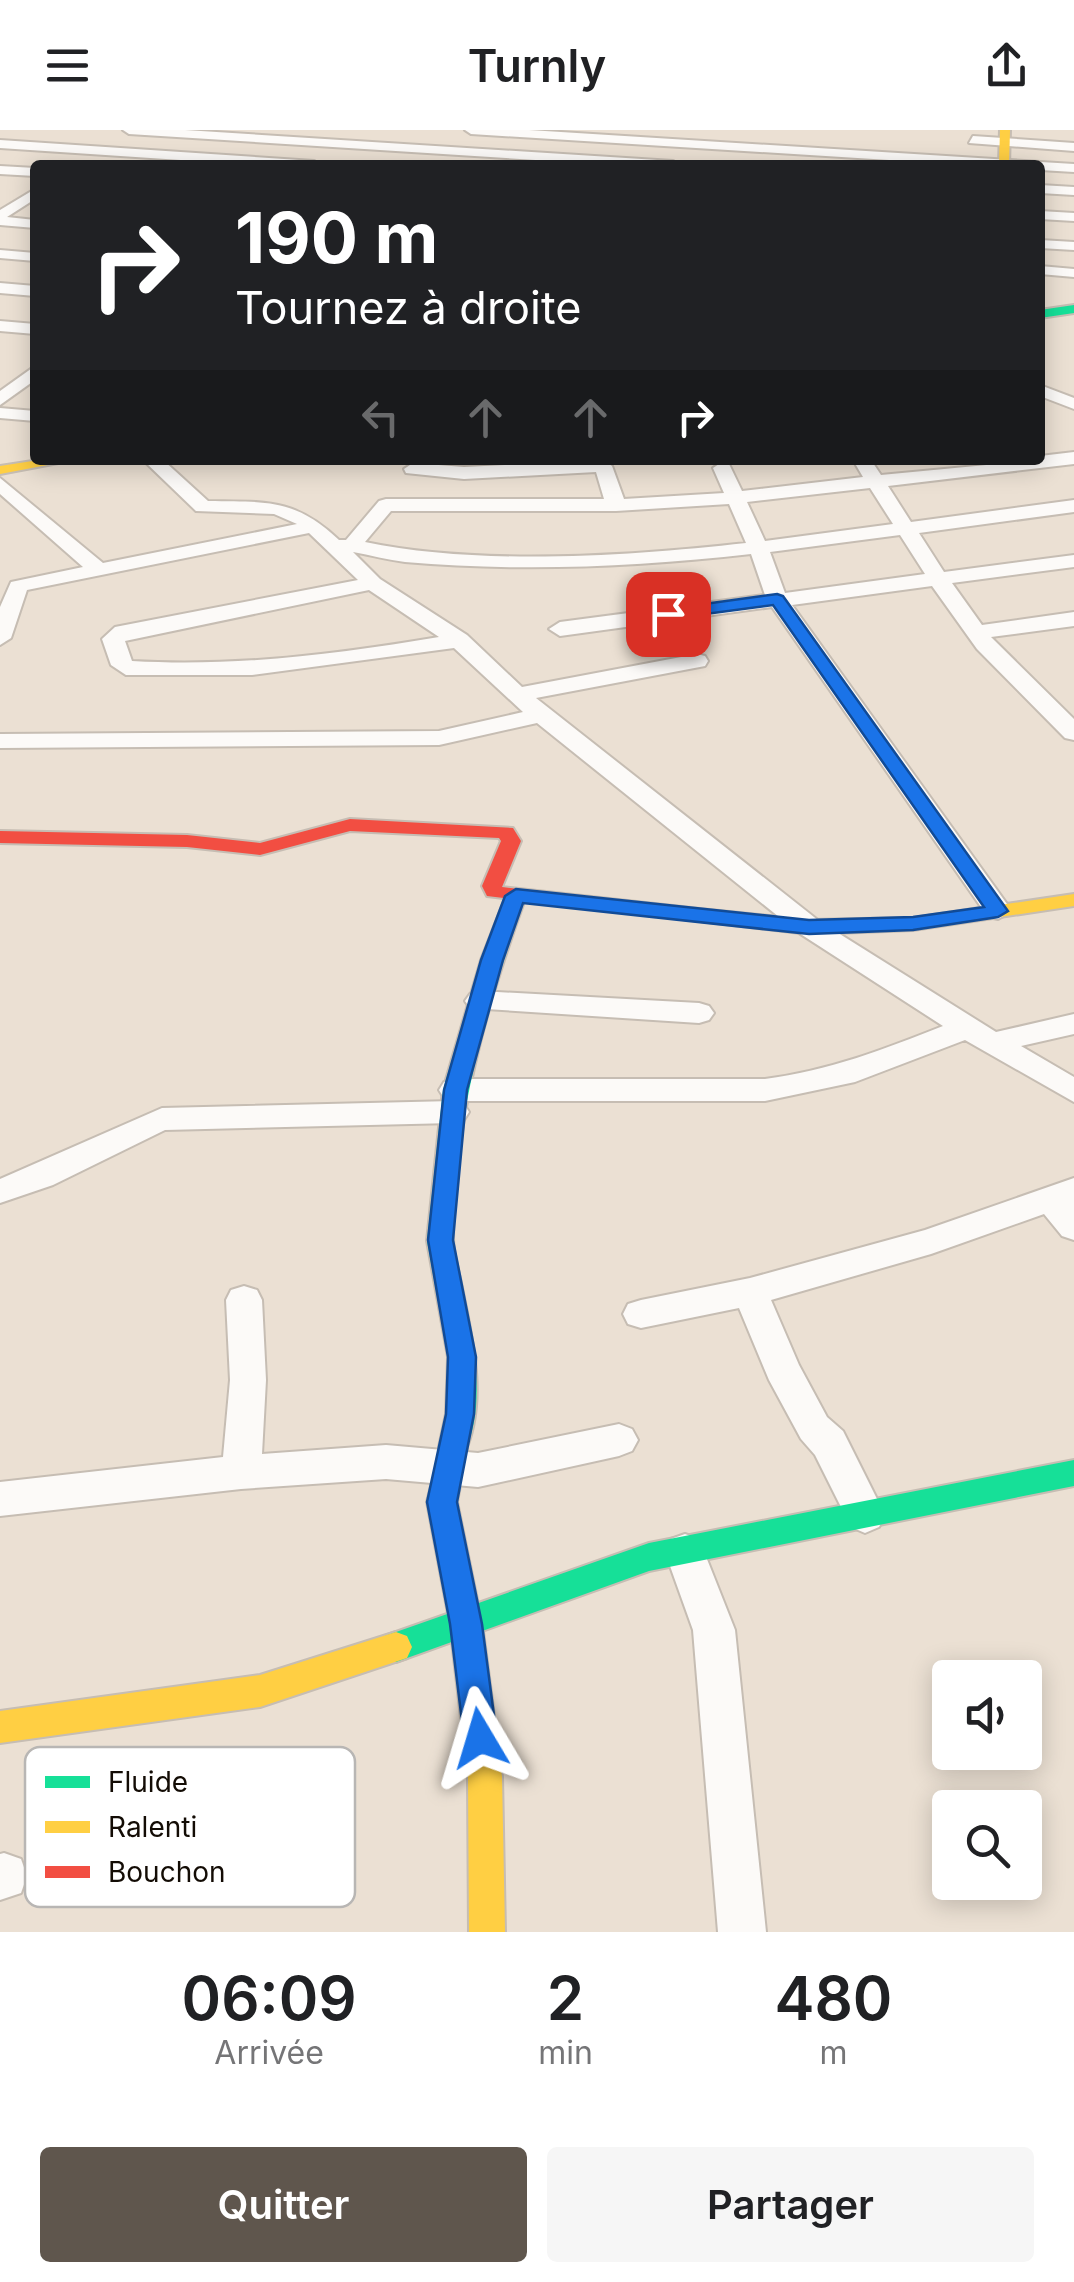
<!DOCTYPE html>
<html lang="fr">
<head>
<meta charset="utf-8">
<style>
  :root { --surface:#fff; --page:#f6f6f6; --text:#202124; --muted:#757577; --accent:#5f564d }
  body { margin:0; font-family:Inter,sans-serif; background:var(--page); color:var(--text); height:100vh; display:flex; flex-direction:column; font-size:38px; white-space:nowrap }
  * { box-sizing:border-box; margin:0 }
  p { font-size:32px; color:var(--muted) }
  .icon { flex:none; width:55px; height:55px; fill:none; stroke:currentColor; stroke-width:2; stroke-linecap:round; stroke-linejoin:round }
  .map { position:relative; height:1802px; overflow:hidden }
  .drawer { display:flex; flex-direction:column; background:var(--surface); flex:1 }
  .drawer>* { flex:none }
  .hud { position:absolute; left:30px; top:30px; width:1015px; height:305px; border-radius:10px; box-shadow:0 5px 25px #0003; background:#202124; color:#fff; overflow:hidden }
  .buttons { position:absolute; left:932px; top:1530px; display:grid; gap:20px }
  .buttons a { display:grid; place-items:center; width:110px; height:110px; border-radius:10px; background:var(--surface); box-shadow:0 5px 25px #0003; font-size:50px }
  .pin { position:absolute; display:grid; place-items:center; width:85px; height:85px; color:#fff; margin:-42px; border-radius:20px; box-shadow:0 5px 15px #0006 }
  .me { position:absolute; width:110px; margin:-55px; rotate:353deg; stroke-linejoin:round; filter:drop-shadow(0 0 8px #0008) }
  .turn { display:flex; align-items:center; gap:35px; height:210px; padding:0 40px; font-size:45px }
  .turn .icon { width:130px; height:130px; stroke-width:2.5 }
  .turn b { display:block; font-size:70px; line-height:85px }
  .lanes { display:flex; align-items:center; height:95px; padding:0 40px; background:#0003; justify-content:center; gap:50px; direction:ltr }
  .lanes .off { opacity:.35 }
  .eta { display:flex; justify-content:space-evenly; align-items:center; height:170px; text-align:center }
  .eta b { font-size:60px; font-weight:600; line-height:70px }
  .cta { display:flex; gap:20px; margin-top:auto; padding:20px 40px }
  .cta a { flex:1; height:115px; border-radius:10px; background:var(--accent); color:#fff; font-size:40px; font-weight:600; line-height:115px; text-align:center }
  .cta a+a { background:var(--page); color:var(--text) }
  header { display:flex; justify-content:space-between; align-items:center; height:130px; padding:0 40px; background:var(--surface); font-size:45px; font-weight:600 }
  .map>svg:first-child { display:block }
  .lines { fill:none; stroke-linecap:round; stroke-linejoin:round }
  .street-casing { stroke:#c6bdb3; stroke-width:4 }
  .fast-casing { stroke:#c6bdb3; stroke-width:4 }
  .slow-casing { stroke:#c6bdb3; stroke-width:4 }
  .jam-casing { stroke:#c6bdb3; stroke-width:4 }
  .street { fill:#fcfaf8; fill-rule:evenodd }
  .fast { fill:#16e098; fill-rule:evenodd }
  .slow { fill:#ffcf43; fill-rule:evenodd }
  .jam { fill:#f24e42; fill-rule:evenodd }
  .route { fill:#1a73e8; stroke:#114b97; stroke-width:2.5 }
  .key { fill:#fff; stroke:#b8b6b4; stroke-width:2.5 }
  .key-label { font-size:28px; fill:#130c05 }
</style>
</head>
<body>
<header><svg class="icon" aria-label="menu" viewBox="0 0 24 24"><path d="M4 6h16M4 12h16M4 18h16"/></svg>Turnly<svg class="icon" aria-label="share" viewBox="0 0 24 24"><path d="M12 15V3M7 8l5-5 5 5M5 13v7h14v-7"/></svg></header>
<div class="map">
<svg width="1074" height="1802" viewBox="0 0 1074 1802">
  <rect width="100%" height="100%" fill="#ebe0d3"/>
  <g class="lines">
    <!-- street casing -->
    <g class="street-casing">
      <g id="street">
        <polygon points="123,0 185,0 673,31 679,35 614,35 129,4"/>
        <polygon points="465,0 529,0 1074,34 1074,42 1040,40 1040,35 969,35 471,4"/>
        <polygon points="973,6 1074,13 1074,21 969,13"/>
        <polygon points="0,10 314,31 320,35 257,35 0,18"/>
        <polygon points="0,36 35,38 35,46 0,44"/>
        <polygon points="1040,55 1074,57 1074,65 1040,63"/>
        <polygon points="35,59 35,69 7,87 35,90 35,98 0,95 0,80"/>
        <polygon points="1040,81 1074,83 1074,91 1040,89"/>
        <polygon points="1040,110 1074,112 1074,120 1040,118"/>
        <polygon points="0,120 35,123 35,131 0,128"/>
        <polygon points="1040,136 1074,139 1074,147 1040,144"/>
        <polygon points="0,153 35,156 35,166 0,163"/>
        <polygon points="0,191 35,194 35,204 0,201"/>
        <polygon points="35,236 35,250 0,275 0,261"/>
        <polygon points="1040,255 1074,268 1074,279 1040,266"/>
        <polygon points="0,278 35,281 35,291 0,288"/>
        <path d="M1074,322V334L888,356L911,392L1074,370V382L919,403L944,442L1074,425V437L952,453L982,495L1074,482V496L991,507L1074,589V610L1065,608L977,519L932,456L792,475L1012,781L998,789L988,787L772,477L560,506L549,499L560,492L765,465L751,424C637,437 519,442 405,432C388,430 370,425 353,422L380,449L467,505L522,557L697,524L705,526L708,531L705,536L536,568L819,791L996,902L1074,884V904L1021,916L1074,947V972L965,910L855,952L765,971H455L444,968L439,960L444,952L455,949H765C828,941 885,919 943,896L799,803L537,593L439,615L0,618V604L439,601L523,582L454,518L252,545H126L111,535L102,509L115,497L358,450L309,403L27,460L11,508L0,515V477L11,452L83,437L0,364V348L103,433L297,394L274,384L196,381L143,330H163L208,371C266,372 295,368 339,410H346L379,371L386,369H604L596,342L464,349L406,343L404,339L413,333L464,337L603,330L612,336L624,369L724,363L713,338L722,332L729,334L742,361L863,347L853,330H871L881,345L1040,330V326ZM870,358L893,394L765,411L747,372ZM729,374L746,413C630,426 479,436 365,412L391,381H616ZM900,405L925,444L785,463L770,422ZM369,460L439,507C337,524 236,537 132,531L125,511Z"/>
        <polygon points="480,861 699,873 709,876 714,883 709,890 699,893 470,878 465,871 470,864"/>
        <polygon points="453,971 464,974 469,982 464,990 453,993 165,1000 53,1055 0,1073 0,1049 162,978"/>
        <polygon points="1074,1048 1074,1110 1062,1106 1044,1084 931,1124 771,1170 799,1235 827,1287 843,1301 885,1385 879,1397 865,1403 851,1397 815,1325 801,1309 769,1250 739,1178 641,1198 628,1194 623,1184 628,1174 641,1170 750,1148 925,1100"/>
        <polygon points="244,1156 257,1160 262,1170 266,1250 262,1324 386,1315 478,1323 619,1294 632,1299 638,1310 632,1321 619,1326 478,1357 386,1349 241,1359 0,1386 0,1352 223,1327 230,1250 226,1170 231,1160"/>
        <polygon points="685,1404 699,1409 735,1500 766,1802 718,1802 693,1500 665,1422 671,1409"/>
        <polygon points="4,1723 21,1729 27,1746 21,1763 0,1770 0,1724"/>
      </g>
    </g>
    <!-- fast casing -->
    <g class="fast-casing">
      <g id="fast">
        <polygon points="1074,175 1074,183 1040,188 1040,180"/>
        <path d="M516,760L526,766C486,876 454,990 453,1108C453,1123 458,1139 461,1153C472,1207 489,1273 463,1326L453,1329L443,1326L439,1317L446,1284L448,1227L427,1111L443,960L481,830L506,766Z"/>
        <polygon points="1074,1330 1074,1356 649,1441 396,1532 385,1528 380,1517 385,1506 396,1502 649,1413"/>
      </g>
    </g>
    <!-- slow casing -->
    <g class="slow-casing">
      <g id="slow">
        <polygon points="1000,0 1010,0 1009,35 999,35"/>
        <polygon points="39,330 74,330 0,344 0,336"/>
        <polygon points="1074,764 1074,776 913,800 809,804 700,791 690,785 700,779 809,790 913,788"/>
        <polygon points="453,1305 463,1308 467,1317 457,1372 482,1494 502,1647 505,1802 469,1802 468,1647 450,1494 427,1372 443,1308"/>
        <polygon points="396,1502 407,1506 412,1517 407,1528 260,1577 0,1613 0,1581 260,1545"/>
      </g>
    </g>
    <!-- jam casing -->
    <g class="jam-casing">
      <polygon id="jam" points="350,689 513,698 521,711 502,757 700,779 710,785 700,791 487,766 482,756 501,711 499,708 350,701 260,725 187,717 0,713 0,701 187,705 260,713"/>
    </g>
    <!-- street -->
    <use href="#street" class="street"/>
    <!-- fast -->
    <use href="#fast" class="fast"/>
    <!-- slow -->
    <use href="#slow" class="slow"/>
    <!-- jam -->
    <use href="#jam" class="jam"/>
  </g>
  <!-- route -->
  <polygon class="route" points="777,464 783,466 1008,781 998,787 913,800 809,804 523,773 503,830 467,960 453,1110 476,1227 474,1284 457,1372 482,1494 497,1608 492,1620 480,1625 468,1620 464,1608 450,1494 427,1372 446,1284 448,1227 428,1110 444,960 481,830 505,766 516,759 809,790 913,787 984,777 773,475 668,489 660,484 668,479"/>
  <!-- legend -->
  <rect x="25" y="1617" width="330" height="160" rx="15" class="key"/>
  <rect x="45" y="1646" width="45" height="12" fill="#16e098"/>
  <rect x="45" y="1691" width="45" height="12" fill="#ffcf43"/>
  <rect x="45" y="1736" width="45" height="12" fill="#f24e42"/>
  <g class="key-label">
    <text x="108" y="1662">Fluide</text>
    <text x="108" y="1707">Ralenti</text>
    <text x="108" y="1752">Bouchon</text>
  </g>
</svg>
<div class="buttons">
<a><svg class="icon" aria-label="sound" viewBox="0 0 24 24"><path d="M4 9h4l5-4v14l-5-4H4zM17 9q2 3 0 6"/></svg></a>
<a><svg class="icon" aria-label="search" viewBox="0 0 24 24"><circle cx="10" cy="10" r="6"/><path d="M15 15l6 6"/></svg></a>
</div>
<div class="pin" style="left:668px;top:484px;background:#d93025"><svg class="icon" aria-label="arrive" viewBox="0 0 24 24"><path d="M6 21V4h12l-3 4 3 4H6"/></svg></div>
<svg class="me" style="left:480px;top:1608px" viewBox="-20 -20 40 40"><path d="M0-17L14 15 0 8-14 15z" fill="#1a73e8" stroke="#fff" stroke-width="4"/></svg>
<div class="hud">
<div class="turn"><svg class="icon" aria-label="right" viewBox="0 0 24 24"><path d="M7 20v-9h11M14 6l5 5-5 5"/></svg><div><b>190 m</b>Tournez à droite</div></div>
<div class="lanes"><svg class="icon off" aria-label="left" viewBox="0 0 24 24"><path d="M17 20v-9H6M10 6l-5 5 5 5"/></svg><svg class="icon off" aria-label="ahead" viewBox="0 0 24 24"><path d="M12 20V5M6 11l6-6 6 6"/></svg><svg class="icon off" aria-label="ahead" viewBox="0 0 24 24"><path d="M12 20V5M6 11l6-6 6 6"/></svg><svg class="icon" aria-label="right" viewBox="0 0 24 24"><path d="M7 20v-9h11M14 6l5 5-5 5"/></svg></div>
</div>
</div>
<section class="drawer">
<div class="eta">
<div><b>06:09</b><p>Arrivée</p></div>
<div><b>2</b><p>min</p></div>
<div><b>480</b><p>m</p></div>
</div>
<div class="cta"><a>Quitter</a><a>Partager</a></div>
</section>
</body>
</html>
